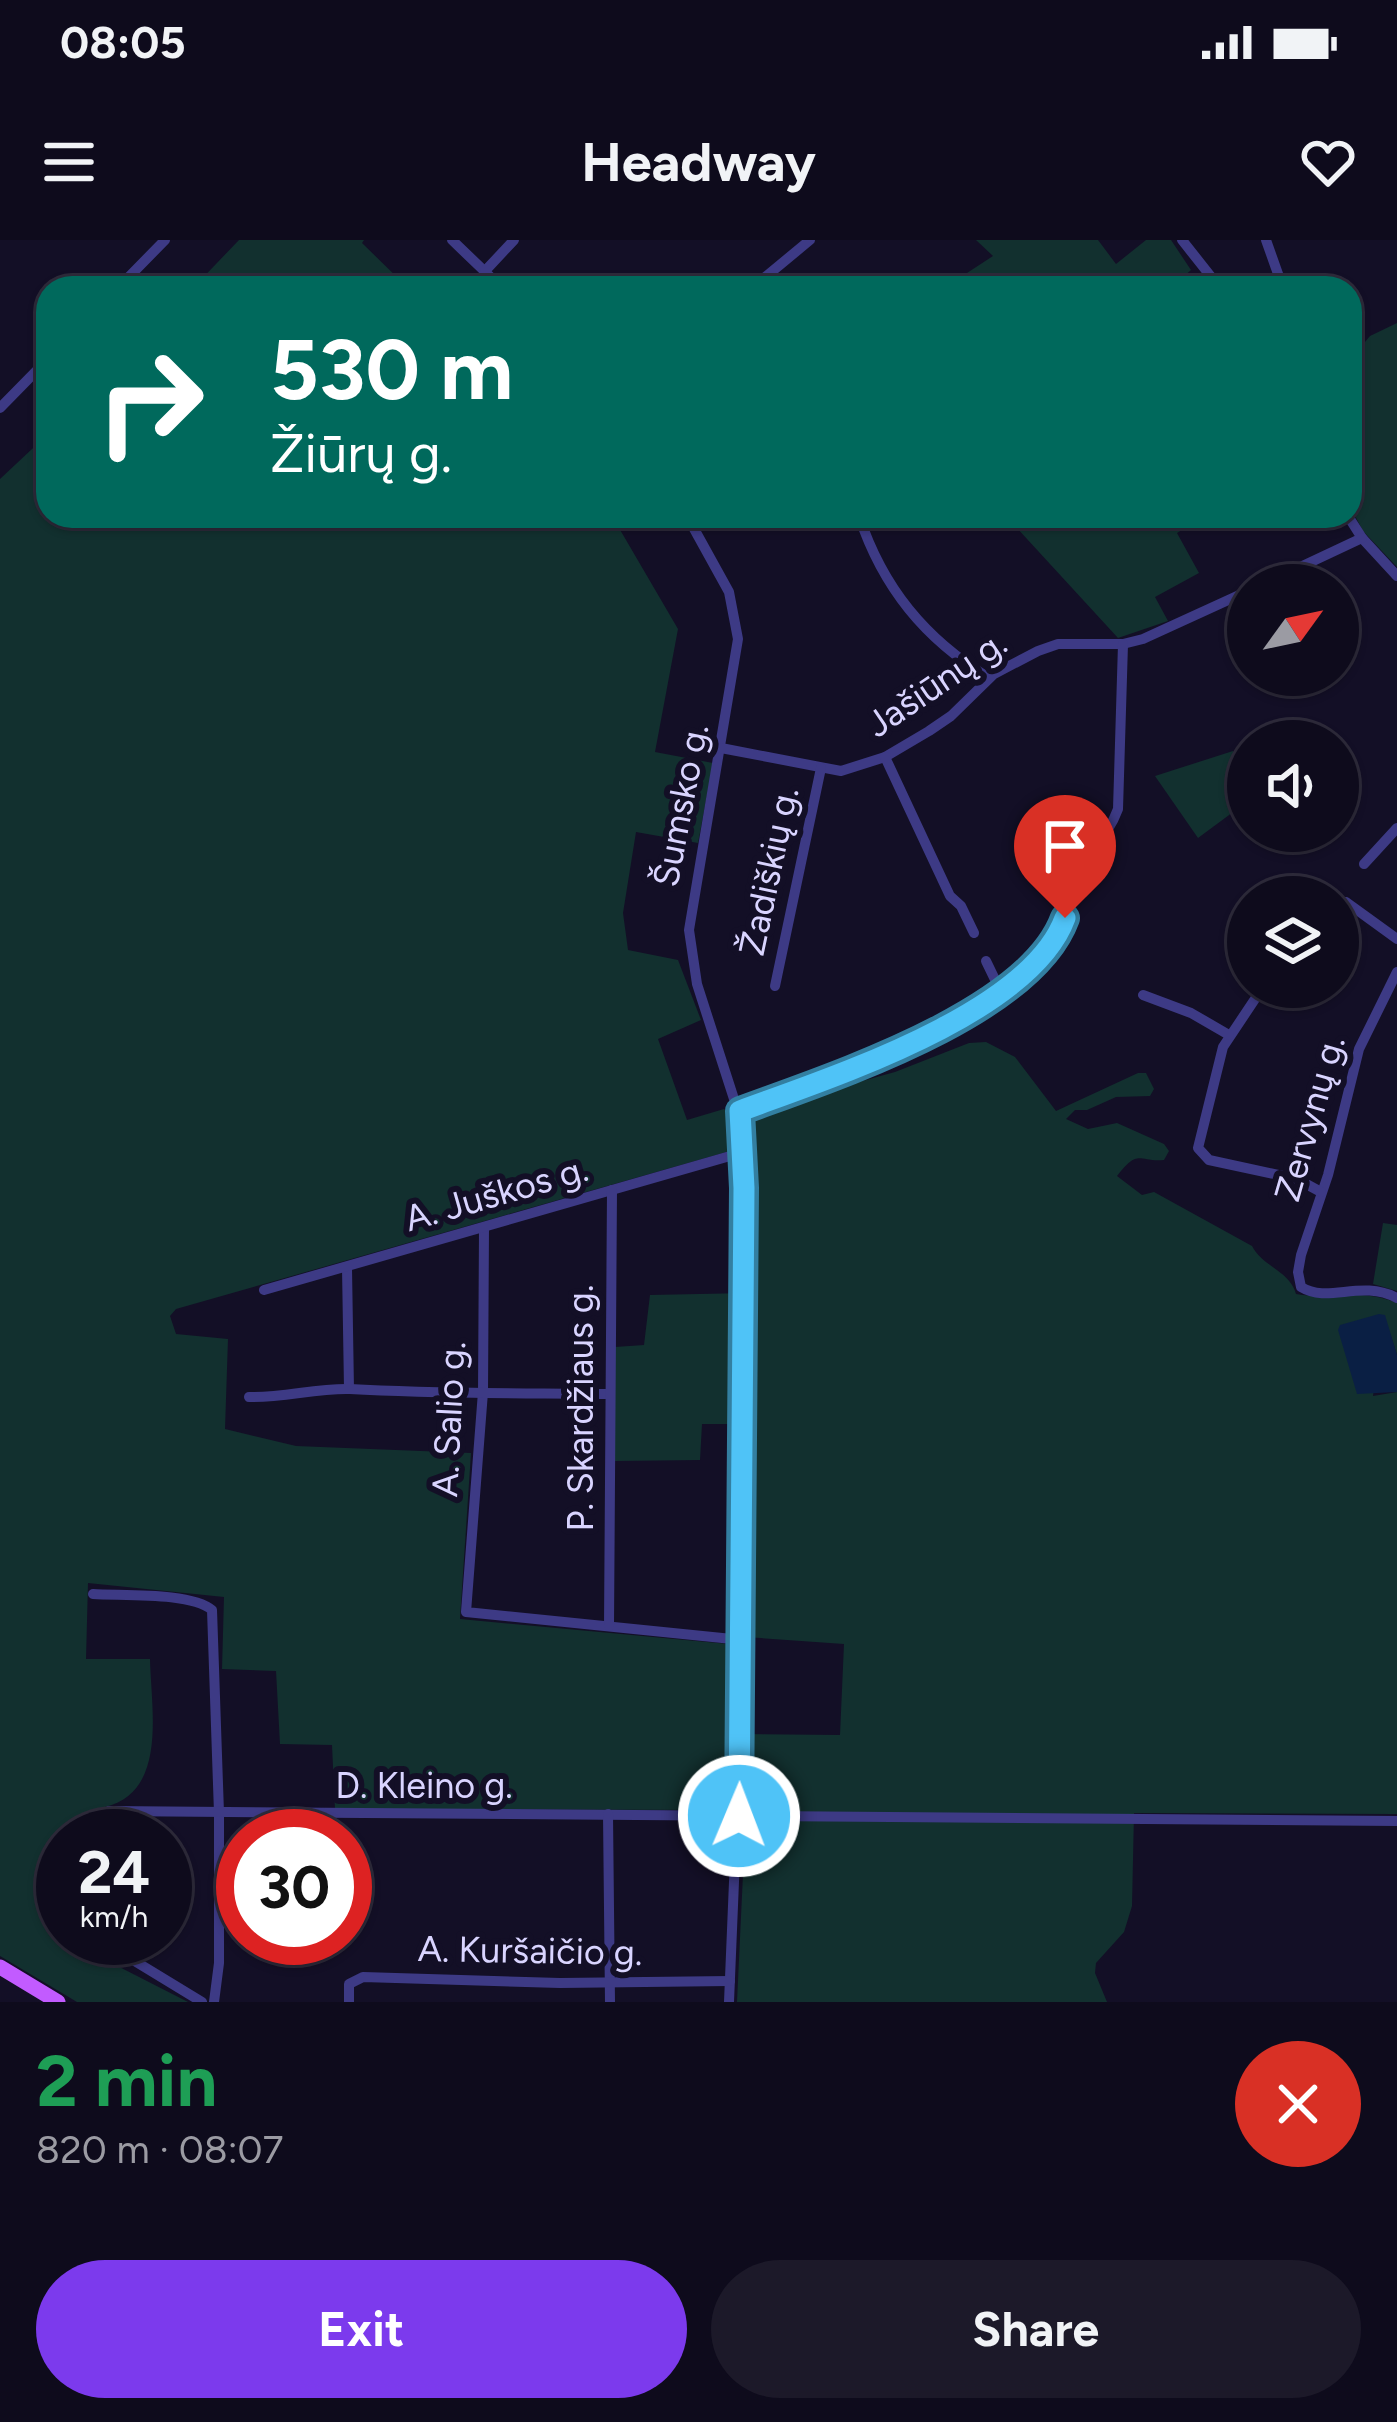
<!DOCTYPE html>
<html lang="en">
<head>
<meta charset="utf-8">
<style>
  :root { --surface:#0e0b1c; --page:#1c1929; --text:#f1f3f6; --muted:#9b9ba3; --line:#2e2b3b; --accent:#7c3aed }
  body { margin:0; font-family:Figtree,sans-serif; background:var(--page); color:var(--text); height:100vh; display:flex; flex-direction:column; font-size:45px; white-space:nowrap }
  * { box-sizing:border-box; margin:0 }
  p { font-size:39px; color:var(--muted) }
  .icon { flex:none; width:66px; height:66px; fill:none; stroke:currentColor; stroke-width:2; stroke-linecap:round; stroke-linejoin:round }
  .map { position:relative; height:1762px; overflow:hidden }
  .side { display:flex; flex-direction:column; background:var(--surface); flex:1 }
  .side>* { flex:none }
  .guide { position:absolute; left:36px; top:36px; width:1326px; height:252px; border-radius:36px; box-shadow:0 3px 9px #0004,0 0 0 3px var(--line); background:#00695c; color:#fff; overflow:hidden }
  .needle { width:78px; rotate:57deg }
  .tools { position:absolute; left:1227px; top:324px; display:grid; gap:24px }
  .tools a { display:grid; place-items:center; width:132px; height:132px; border-radius:50%; background:var(--surface); box-shadow:0 3px 9px #0004,0 0 0 3px var(--line); font-size:60px }
  .speed { position:absolute; left:36px; top:1569px; display:flex; gap:24px; font-size:60px; font-weight:700; text-align:center }
  .speed>* { display:grid; place-content:center; width:156px; height:156px; border-radius:50%; background:var(--surface); box-shadow:0 3px 9px #0004,0 0 0 3px var(--line); line-height:1 }
  .speed small { font-size:30px; font-weight:400 }
  .speed .limit { border:18px solid #d22; background:#fff; color:#111 }
  .pin { position:absolute; display:grid; place-items:center; width:102px; height:102px; color:#fff; margin:-123px -51px; border-radius:50% 50% 50% 0; rotate:-45deg; box-shadow:0 0 12px #0007 }
  .pin .icon { rotate:45deg }
  .me { position:absolute; width:132px; margin:-66px; rotate:1deg; stroke-linejoin:round; filter:drop-shadow(0 0 9px #0008) }
  .turn { display:flex; align-items:center; gap:42px; height:252px; padding:0 36px; font-size:54px }
  .turn .icon { width:156px; height:156px; stroke-width:2.5 }
  .turn b { display:block; font-size:84px; line-height:102px }
  .round { display:grid; place-items:center; flex:none; width:126px; height:126px; border-radius:63px; background:var(--page) }
  .summary { display:flex; align-items:center; justify-content:space-between; height:204px; padding:0 36px }
  h1 { font-size:72px; font-weight:700; line-height:90px; color:#1e9e55 }
  .button { display:flex; gap:24px; margin-top:auto; padding:24px 36px }
  .button a { flex:1; height:138px; border-radius:72px; background:var(--accent); color:#fff; font-size:48px; font-weight:700; line-height:138px; text-align:center }
  .button a+a { background:var(--page); color:var(--text) }
  .status { display:flex; justify-content:space-between; align-items:center; height:84px; padding:0 60px; background:var(--surface); direction:ltr }
  .status svg { height:33px; fill:currentColor }
  header { display:flex; justify-content:space-between; align-items:center; height:156px; padding:0 36px; background:var(--surface); font-size:54px; font-weight:700 }
  .map>svg:first-child { display:block }
  .green { fill:#12302f; fill-rule:evenodd }
  .water { fill:#0a1f44 }
  .lines { fill:none; stroke-linecap:round; stroke-linejoin:round }
  .street { stroke:#3d3a85; stroke-width:10 }
  .primary { stroke:#c25bff; stroke-width:15 }
  .route-casing { stroke:#337fa1; stroke-width:30 }
  .route { stroke:#4fc3f7; stroke-width:21 }
  .labels { text-anchor:middle; stroke-width:12; stroke-linejoin:round; paint-order:stroke }
  .street-label { font-size:36px; fill:#d9d4ff; stroke:#130f26 }
</style>
</head>
<body>
<div class="status"><b>08:05</b><svg viewBox="0 0 49 12"><path d="M0 12V9h3v3zM5 12V6h3v6zM10 12V3h3v9zM15 12V0h3v12zM26 1h20v11H26zM47 4h2v5h-2z"/></svg></div>
<header><svg class="icon" aria-label="menu" viewBox="0 0 24 24"><path d="M4 6h16M4 12h16M4 18h16"/></svg>Headway<svg class="icon" aria-label="heart" viewBox="0 0 24 24"><path d="M12 20l-8-8c-3-5 5-10 8-4 3-6 11-1 8 4z"/></svg></header>
<div class="map">
<svg width="1397" height="1762" viewBox="0 0 1397 1762">
  <rect width="100%" height="100%" fill="#130f26"/>
  <!-- green -->
  <g class="green">
    <polygon points="239,0 364,0 362,3 408,48 193,48"/>
    <polygon points="976,0 1098,0 1116,24 1146,0 1171,0 1191,30 1171,48 944,48 993,16"/>
    <polygon points="1397,83 1397,327 1363,291 1350,266 1350,120 1370,96"/>
    <path d="M48,194V276H612L678,389L655,512L713,523L698,603L636,592L623,673L628,710L678,720L701,780L658,799L687,880L724,869L738,881L756,878L764,868L895,832L969,803L986,802L1015,817L1056,871L1138,833H1146L1154,849L1150,856L1116,857L1087,870H1075L1066,879L1088,889L1117,883L1164,904L1169,911L1164,920C1137,922 1139,908 1117,936L1142,955L1154,952L1252,1006C1263,1027 1290,1031 1296,1054C1333,1060 1361,1048 1397,1063V1115L1384,1075L1373,1156L1397,1152V1574L1134,1573L1132,1666L1124,1692L1096,1723L1095,1733L1107,1762H737L746,1570L335,1569L332,1505L280,1504L276,1431L222,1429L224,1357L88,1343L86,1419H150C151,1469 168,1552 105,1567L103,1596H63V1698H95L94,1714L188,1762H77L0,1716V239ZM737,909H750L749,1053L650,1055L644,1105L615,1107L614,1221L700,1220L702,1184H748L746,1397L844,1404L840,1495L739,1494V1405L460,1379L471,1213L296,1206L225,1189L228,1099L176,1094L170,1076L176,1069Z"/>
    <polygon points="1006,276 1205,276 1177,293 1199,333 1155,357 1168,381 1118,398"/>
    <polygon points="1233,511 1248,536 1248,561 1198,598 1155,536"/>
    <polygon points="1383,983 1397,985 1397,1051 1373,1044"/>
  </g>
  <!-- water -->
  <polygon class="water" points="1379,1074 1385,1075 1397,1115 1397,1152 1357,1154 1338,1090 1340,1085"/>
  <g class="lines">
    <!-- street -->
    <g class="street">
      <polyline points="452,0 502,48"/>
      <polyline points="1182,0 1220,48"/>
      <polyline points="1266,0 1283,48"/>
      <polyline points="485,31 514,0"/>
      <polyline points="118,48 165,0"/>
      <polyline points="752,48 810,0"/>
      <polyline points="0,168 48,119"/>
      <polyline points="687,276 729,352 738,399 689,690 697,744 743,887 742,1449 729,1762"/>
      <path d="M859,276C883,348 925,399 989,438"/>
      <polyline points="1348,276 1362,298 1397,336"/>
      <polyline points="1262,345 1362,298"/>
      <polyline points="721,508 841,531 885,517 929,491 951,476 994,434 1038,411 1058,404 1123,404 1143,399 1248,351"/>
      <polyline points="885,517 950,656 961,666 974,693"/>
      <polyline points="1364,624 1397,588"/>
      <polyline points="1338,663 1346,662 1397,699"/>
      <polyline points="986,721 1001,752"/>
      <path d="M1397,732L1359,809L1328,935L1301,1015L1298,1032L1301,1047C1329,1064 1360,1039 1397,1058"/>
      <polyline points="775,746 821,528"/>
      <polyline points="1263,747 1223,807 1198,908 1209,920 1297,939 1321,952"/>
      <polyline points="1143,755 1191,773 1229,795"/>
      <path d="M740,871C833,836 995,784 1054,700C1069,679 1065,652 1078,631C1092,609 1109,594 1118,569L1123,404"/>
      <polyline points="484,989 483,1152 466,1372 742,1400"/>
      <polyline points="347,1028 349,1149"/>
      <polyline points="264,1050 744,912"/>
      <path d="M249,1157C283,1158 316,1148 350,1149C436,1154 523,1153 610,1154"/>
      <path d="M93,1354C122,1356 191,1352 212,1370L219,1573V1723L214,1762"/>
      <polyline points="609,1386 612,950"/>
      <polyline points="109,1571 1397,1581"/>
      <polyline points="608,1574 610,1762"/>
      <polyline points="110,1706 202,1762"/>
      <polyline points="349,1762 349,1744 363,1737 560,1743 730,1741"/>
    </g>
    <!-- primary -->
    <polyline class="primary" points="0,1727 58,1762"/>
  </g>
  <g class="lines">
    <!-- route casing -->
    <g class="route-casing">
      <path id="route" d="M739,1576L744,948L740,871C829,838 1030,774 1065,678"/>
    </g>
    <!-- route -->
    <use href="#route" class="route"/>
  </g>
  <g class="labels">
    <!-- street labels -->
    <g class="street-label">
      <text transform="translate(936 443) rotate(-34)" y="13">Jašiūnų g.</text>
      <text transform="translate(680 565) rotate(-79)" y="13">Šumsko g.</text>
      <text transform="translate(768 631) rotate(-78)" y="13">Žadiškių g.</text>
      <text transform="translate(1309 878) rotate(-74)" y="13">Zervynų g.</text>
      <text transform="translate(496 953) rotate(-16)" y="13">A. Juškos g.</text>
      <text transform="translate(580 1168) rotate(-90)" y="13">P. Skardžiaus g.</text>
      <text transform="translate(448 1179) rotate(-87)" y="13">A. Salio g.</text>
      <text x="424" y="1558">D. Kleino g.</text>
      <text transform="translate(530 1710) rotate(1)" y="13">A. Kuršaičio g.</text>
    </g>
  </g>
</svg>
<div class="tools">
<a><svg class="needle" viewBox="-14 -14 28 28"><path d="M0-13l5 13h-10z" fill="#e53935"/><path d="M0 13l5-13h-10z" fill="#9b9ba3"/></svg></a>
<a><svg class="icon" aria-label="sound" viewBox="0 0 24 24"><path d="M4 9h4l5-4v14l-5-4H4zM17 9q2 3 0 6"/></svg></a>
<a><svg class="icon" aria-label="layers" viewBox="0 0 24 24"><path d="M12 4l9 5-9 5-9-5zM3 14l9 5 9-5"/></svg></a>
</div>
<div class="speed"><div>24<small>km/h</small></div><div class="limit">30</div></div>
<div class="pin" style="left:1065px;top:678px;background:#d93025"><svg class="icon" aria-label="arrive" viewBox="0 0 24 24"><path d="M6 21V4h12l-3 4 3 4H6"/></svg></div>
<svg class="me" style="left:739px;top:1576px" viewBox="-20 -20 40 40"><circle r="17" fill="#4fc3f7" stroke="#fff" stroke-width="3"/><path d="M0-11L8 9 0 5-8 9z" fill="#fff"/></svg>
<div class="guide">
<div class="turn"><svg class="icon" aria-label="right" viewBox="0 0 24 24"><path d="M7 20v-9h11M14 6l5 5-5 5"/></svg><div><b>530 m</b>Žiūrų g.</div></div>
</div>
</div>
<section class="side">
<div class="summary"><div><h1>2 min</h1><p>820 m · 08:07</p></div><a class="round" style="background:#d93025;color:#fff"><svg class="icon" aria-label="close" viewBox="0 0 24 24"><path d="M6 6l12 12M18 6L6 18"/></svg></a></div>
<div class="button"><a>Exit</a><a>Share</a></div>
</section>
</body>
</html>
